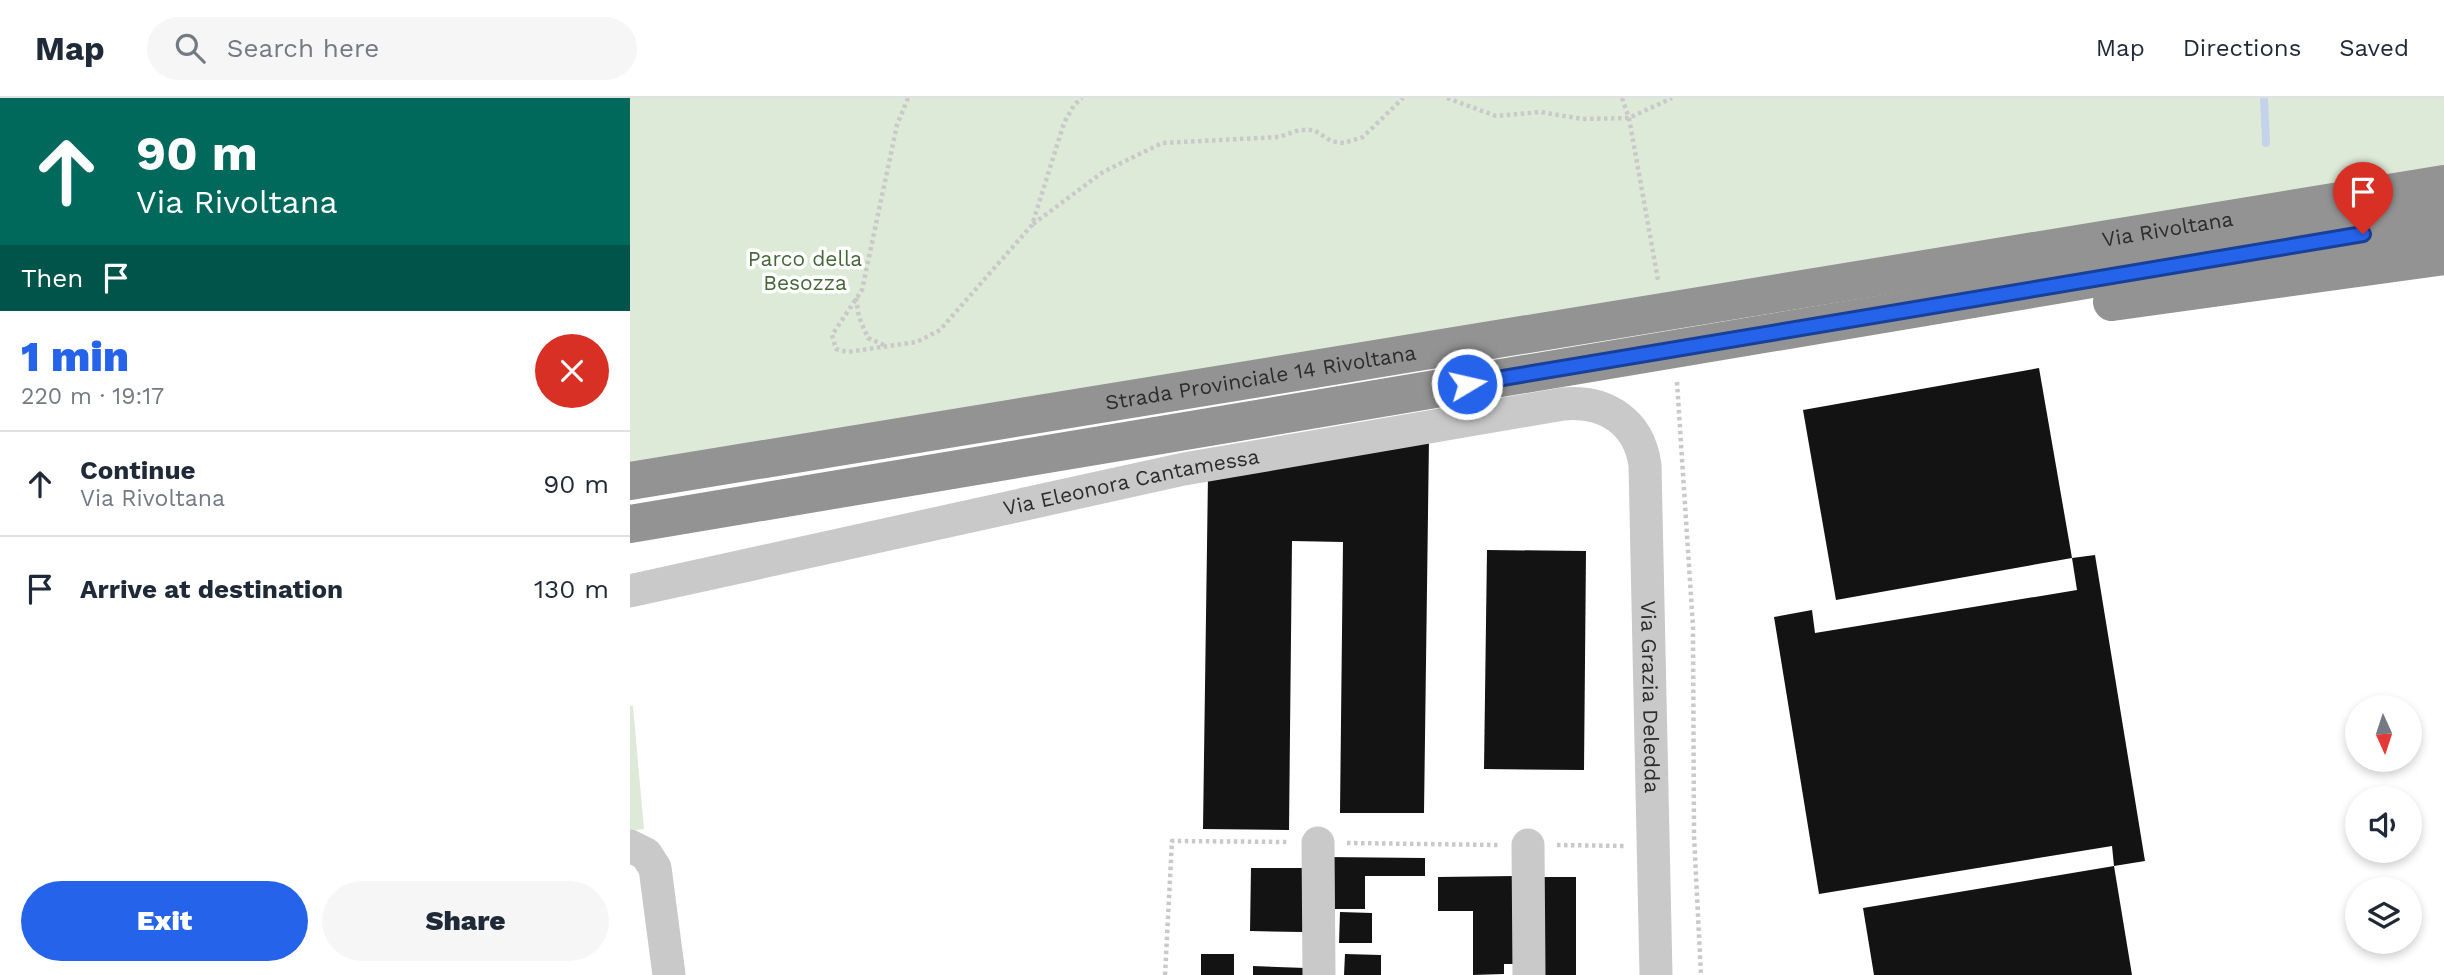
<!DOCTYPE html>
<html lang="en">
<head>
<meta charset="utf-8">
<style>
  :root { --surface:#fff; --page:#f6f6f7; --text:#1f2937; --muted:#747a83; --line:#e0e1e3; --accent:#2563eb }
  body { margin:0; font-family:"Work Sans",sans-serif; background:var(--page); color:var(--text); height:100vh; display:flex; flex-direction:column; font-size:26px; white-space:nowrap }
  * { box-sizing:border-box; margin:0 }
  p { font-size:23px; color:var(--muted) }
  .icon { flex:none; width:38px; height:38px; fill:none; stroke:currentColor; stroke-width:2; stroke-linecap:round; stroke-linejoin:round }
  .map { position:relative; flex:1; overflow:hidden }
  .panel { display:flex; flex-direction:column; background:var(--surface); width:630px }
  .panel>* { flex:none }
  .guide { background:#00695c; color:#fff; overflow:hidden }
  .needle { width:46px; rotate:177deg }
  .controls { position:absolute; left:1715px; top:597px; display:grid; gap:14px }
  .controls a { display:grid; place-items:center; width:77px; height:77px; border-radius:50%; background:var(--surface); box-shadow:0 4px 10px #0003; font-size:35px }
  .pin { position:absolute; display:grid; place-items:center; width:60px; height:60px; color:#fff; margin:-72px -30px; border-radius:50% 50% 50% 0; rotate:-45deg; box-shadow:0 0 7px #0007 }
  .pin .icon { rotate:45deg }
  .me { position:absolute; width:77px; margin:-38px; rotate:81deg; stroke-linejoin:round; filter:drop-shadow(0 0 5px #0008) }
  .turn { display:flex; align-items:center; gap:24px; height:147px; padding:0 21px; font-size:32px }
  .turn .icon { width:91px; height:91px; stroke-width:2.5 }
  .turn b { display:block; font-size:49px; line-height:60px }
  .then { display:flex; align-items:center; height:66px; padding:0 21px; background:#0003; gap:14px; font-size:26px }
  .round { display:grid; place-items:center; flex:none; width:74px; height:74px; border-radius:37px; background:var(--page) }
  .head { display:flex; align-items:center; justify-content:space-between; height:119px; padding:0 21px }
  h1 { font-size:42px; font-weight:800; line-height:52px; color:var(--accent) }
  .action { display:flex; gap:14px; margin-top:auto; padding:14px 21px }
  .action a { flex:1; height:80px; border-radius:42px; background:var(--accent); color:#fff; font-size:28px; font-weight:800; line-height:80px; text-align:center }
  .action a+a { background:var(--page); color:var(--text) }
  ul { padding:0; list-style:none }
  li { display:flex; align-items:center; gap:21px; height:105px; padding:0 21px; border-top:2px solid var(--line) }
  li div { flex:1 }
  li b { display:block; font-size:26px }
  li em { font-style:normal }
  header { display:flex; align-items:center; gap:42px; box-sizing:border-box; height:98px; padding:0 35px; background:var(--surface); border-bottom:2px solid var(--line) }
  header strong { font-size:33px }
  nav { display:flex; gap:38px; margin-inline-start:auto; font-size:24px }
  .search { width:490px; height:63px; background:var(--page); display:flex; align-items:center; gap:18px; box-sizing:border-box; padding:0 24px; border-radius:38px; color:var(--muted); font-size:26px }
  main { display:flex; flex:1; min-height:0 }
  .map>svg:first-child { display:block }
  .green { fill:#deead8 }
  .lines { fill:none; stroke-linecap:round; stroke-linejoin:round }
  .stream { stroke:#c4d3eb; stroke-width:8 }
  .building { fill:#131313 }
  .path { stroke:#c9c9c9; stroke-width:4.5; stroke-dasharray:3.5 3.5; stroke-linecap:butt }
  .street { stroke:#c9c9c9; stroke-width:33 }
  .highway { stroke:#939393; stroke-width:38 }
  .route-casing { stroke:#184099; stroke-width:18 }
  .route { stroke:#2563eb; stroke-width:12 }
  .labels { text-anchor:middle; stroke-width:7; stroke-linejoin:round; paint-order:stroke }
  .street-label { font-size:21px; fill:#2c2c2c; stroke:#fff }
  .park-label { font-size:21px; fill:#456739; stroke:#fff }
</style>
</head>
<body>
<header>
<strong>Map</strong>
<div class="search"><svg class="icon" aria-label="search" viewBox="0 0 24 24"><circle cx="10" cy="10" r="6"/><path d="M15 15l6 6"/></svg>Search here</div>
<nav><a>Map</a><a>Directions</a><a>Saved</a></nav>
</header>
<main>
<section class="panel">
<div class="guide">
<div class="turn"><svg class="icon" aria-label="ahead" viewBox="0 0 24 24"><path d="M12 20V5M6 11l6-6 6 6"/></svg><div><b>90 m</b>Via Rivoltana</div></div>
<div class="then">Then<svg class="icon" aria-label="arrive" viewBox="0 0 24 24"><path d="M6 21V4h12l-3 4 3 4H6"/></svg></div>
</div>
<div class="head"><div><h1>1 min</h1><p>220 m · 19:17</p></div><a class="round" style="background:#d93025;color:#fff"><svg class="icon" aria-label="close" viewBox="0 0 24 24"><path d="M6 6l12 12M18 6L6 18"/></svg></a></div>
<ul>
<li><svg class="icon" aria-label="ahead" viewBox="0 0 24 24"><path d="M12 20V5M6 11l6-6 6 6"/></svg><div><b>Continue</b><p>Via Rivoltana</p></div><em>90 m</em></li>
<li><svg class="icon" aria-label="arrive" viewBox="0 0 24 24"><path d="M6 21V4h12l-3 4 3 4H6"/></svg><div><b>Arrive at destination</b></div><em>130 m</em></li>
</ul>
<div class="action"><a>Exit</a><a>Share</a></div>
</section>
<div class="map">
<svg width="1814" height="877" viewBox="0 0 1814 877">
  <rect width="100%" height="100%" fill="#fff"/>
  <!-- green -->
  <g class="green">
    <polygon points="0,0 1814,0 1814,72 0,379"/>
    <polygon points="0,608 3,608 14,731 0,733"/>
  </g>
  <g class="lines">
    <!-- stream -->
    <polyline class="stream" points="1634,0 1636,45"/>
  </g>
  <!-- building -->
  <g class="building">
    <polygon points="1409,270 1442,460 1206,502 1173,312"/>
    <polygon points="799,340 794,715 710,715 713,444 662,443 659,732 573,731 578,377"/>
    <polygon points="857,452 956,453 954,672 854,671"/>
    <polygon points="1465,457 1515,763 1484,768 1482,748 1189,796 1144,519 1182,512 1185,535 1447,492 1442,460"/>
    <polygon points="696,759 795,760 795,778 735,778 735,811 695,811"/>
    <polygon points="1484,768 1502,877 1244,877 1233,810"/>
    <polygon points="621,770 673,770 673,834 620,833"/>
    <polygon points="886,778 887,866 874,866 874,876 843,877 843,813 808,813 808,779"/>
    <rect x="908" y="779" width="38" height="98"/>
    <polygon points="710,814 742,815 742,845 709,845"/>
    <rect x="571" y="856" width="33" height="21"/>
    <polygon points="715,856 751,857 751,877 714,877"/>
    <polygon points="623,868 676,870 676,877 623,877"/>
  </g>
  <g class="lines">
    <!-- path -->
    <g class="path">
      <polyline points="278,0 267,27 232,192 202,237 206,251 217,254 287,244 310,232 402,127 434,25 444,7 452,0"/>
      <polyline points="817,0 866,18 911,14 952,21 999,20 1042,0"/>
      <polyline points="992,0 999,20 1028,182"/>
      <polyline points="403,126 473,74 532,45 649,39 669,32 684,32 701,43 714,45 733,39 773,0"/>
      <polyline points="226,200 229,219 238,240 256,248"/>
      <polyline points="1047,284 1063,529 1064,738 1071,877"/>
      <polyline points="717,745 869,747"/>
      <polyline points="927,747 995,748"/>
      <polyline points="535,877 542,743 659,744"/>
    </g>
    <!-- street -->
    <g class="street">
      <path id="s1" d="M0,493L554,371L933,306C976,302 1009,324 1015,367L1026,877"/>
      <polyline points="688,745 689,877"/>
      <polyline points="898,747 899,877"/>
      <polyline points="0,748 16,756 25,770 39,877"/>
    </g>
    <!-- highway -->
    <g class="highway">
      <polyline points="1482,204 1814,158"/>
      <path id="s2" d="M0,383L1814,86"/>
      <polyline points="0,426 1814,122"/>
    </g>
  </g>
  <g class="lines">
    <!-- route casing -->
    <g class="route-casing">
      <polyline id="route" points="837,286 1733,136"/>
    </g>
    <!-- route -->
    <use href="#route" class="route"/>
  </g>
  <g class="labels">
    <!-- street labels -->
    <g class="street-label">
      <text dy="7" stroke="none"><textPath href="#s2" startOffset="1558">Via Rivoltana</textPath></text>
      <text dy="7" stroke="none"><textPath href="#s2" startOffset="639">Strada Provinciale 14 Rivoltana</textPath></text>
      <text dy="7" stroke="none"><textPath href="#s1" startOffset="513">Via Eleonora Cantamessa</textPath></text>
      <text dy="7" stroke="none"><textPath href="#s1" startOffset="1298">Via Grazia Deledda</textPath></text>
    </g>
    <!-- park labels -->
    <g class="park-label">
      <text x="175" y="168">Parco della<tspan x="175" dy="24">Besozza</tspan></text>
    </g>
  </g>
</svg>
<div class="controls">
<a><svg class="needle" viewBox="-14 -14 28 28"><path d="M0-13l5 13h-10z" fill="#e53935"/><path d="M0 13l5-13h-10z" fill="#747a83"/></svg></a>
<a><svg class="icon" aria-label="sound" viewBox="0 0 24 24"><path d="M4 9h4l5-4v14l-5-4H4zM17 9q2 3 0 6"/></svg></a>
<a><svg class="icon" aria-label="layers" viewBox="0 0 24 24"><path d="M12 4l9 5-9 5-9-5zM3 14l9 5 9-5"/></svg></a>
</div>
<div class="pin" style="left:1733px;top:136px;background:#d93025"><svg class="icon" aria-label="arrive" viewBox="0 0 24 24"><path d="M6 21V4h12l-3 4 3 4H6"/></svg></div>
<svg class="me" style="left:837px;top:286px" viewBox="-20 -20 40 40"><circle r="17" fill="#2563eb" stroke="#fff" stroke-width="3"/><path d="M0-11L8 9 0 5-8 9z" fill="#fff"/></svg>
</div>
</main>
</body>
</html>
